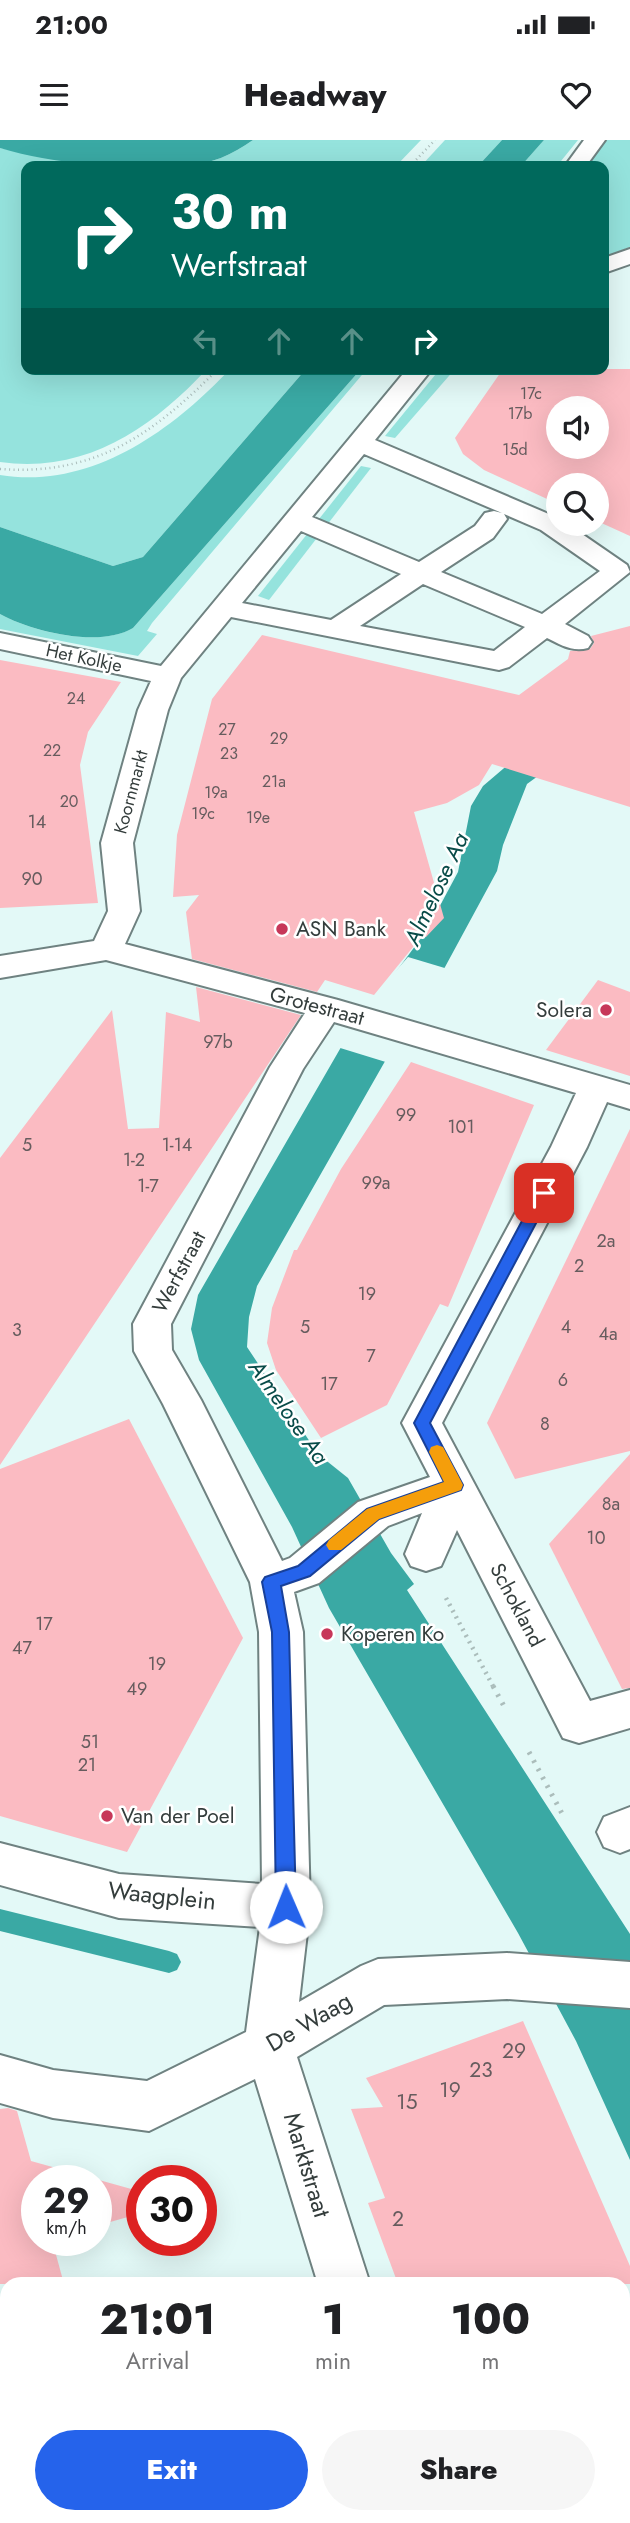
<!DOCTYPE html>
<html lang="en">
<head>
<meta charset="utf-8">
<style>
  :root { --surface:#fff; --page:#f6f6f6; --text:#202124; --muted:#757577; --accent:#2563eb }
  body { margin:0; font-family:Jost,sans-serif; background:var(--page); color:var(--text); height:100vh; display:flex; flex-direction:column; font-size:26px; white-space:nowrap }
  * { box-sizing:border-box; margin:0 }
  p { font-size:23px; color:var(--muted) }
  .icon { flex:none; width:38px; height:38px; fill:none; stroke:currentColor; stroke-width:2; stroke-linecap:round; stroke-linejoin:round }
  .map { position:relative; flex:1; overflow:hidden }
  .panel { position:absolute; left:0px; top:2137px; width:630px; height:247px; display:flex; flex-direction:column; background:var(--surface); border-radius:21px 21px 0 0; box-shadow:0 7px 28px #0002 }
  .panel>* { flex:none }
  .guide { position:absolute; left:21px; top:21px; width:588px; height:214px; border-radius:14px; box-shadow:0 7px 28px #0002; background:#00695c; color:#fff; overflow:hidden }
  .buttons { position:absolute; left:546px; top:256px; display:grid; gap:14px }
  .buttons a { display:grid; place-items:center; width:63px; height:63px; border-radius:50%; background:var(--surface); box-shadow:0 7px 28px #0002; font-size:35px }
  .speed { position:absolute; left:21px; top:2025px; display:flex; gap:14px; font-size:35px; font-weight:700; text-align:center }
  .speed>* { display:grid; place-content:center; width:91px; height:91px; border-radius:50%; background:var(--surface); box-shadow:0 7px 28px #0002; line-height:1 }
  .speed small { font-size:18px; font-weight:400 }
  .speed .limit { border:10px solid #d22; background:#fff; color:#111 }
  .pin { position:absolute; display:grid; place-items:center; width:60px; height:60px; color:#fff; margin:-30px; border-radius:14px; box-shadow:0 4px 10px #0006 }
  .me { position:absolute; width:77px; margin:-38px; rotate:359deg; stroke-linejoin:round; filter:drop-shadow(0 0 5px #0008) }
  .turn { display:flex; align-items:center; gap:24px; height:147px; padding:0 35px; font-size:32px }
  .turn .icon { width:91px; height:91px; stroke-width:2.5 }
  .turn b { display:block; font-size:49px; line-height:60px }
  .lanes { display:flex; align-items:center; height:66px; padding:0 35px; background:#0003; justify-content:center; gap:35px; direction:ltr }
  .lanes .off { opacity:.35 }
  .eta { display:flex; justify-content:space-evenly; align-items:center; height:119px; text-align:center }
  .eta b { font-size:42px; font-weight:800; line-height:49px }
  .primary-button { display:flex; gap:14px; margin-top:auto; padding:14px 35px }
  .primary-button a { flex:1; height:80px; border-radius:42px; background:var(--accent); color:#fff; font-size:28px; font-weight:800; line-height:80px; text-align:center }
  .primary-button a+a { background:var(--page); color:var(--text) }
  .status { display:flex; justify-content:space-between; align-items:center; height:49px; padding:0 35px; background:var(--surface); direction:ltr }
  .status svg { height:19px; fill:currentColor }
  header { display:flex; justify-content:space-between; align-items:center; height:91px; padding:0 35px; background:var(--surface); font-size:32px; font-weight:800 }
  .map>svg:first-child { display:block }
  .green { fill:#95e3dd }
  .water { fill:#3aa9a4 }
  .pier { fill:#e3f9f7 }
  .lines { fill:none; stroke-linecap:round; stroke-linejoin:round }
  .stream { fill:#3aa9a4; fill-rule:evenodd }
  .building { fill:#fbbbc2; fill-rule:evenodd }
  .minor-casing { stroke:#6f8281; stroke-width:4 }
  .path-far2 { stroke:#abbdbb; stroke-width:2.5; stroke-dasharray:1 3.5; stroke-linecap:butt }
  .path-far1 { stroke:#abbdbb; stroke-width:4.5; stroke-dasharray:2 5; stroke-linecap:butt }
  .path { stroke:#abbdbb; stroke-width:5; stroke-dasharray:2.5 7; stroke-linecap:butt }
  .minor { fill:#fff; fill-rule:evenodd }
  .route { fill:#2563eb; stroke:#184099; stroke-width:2 }
  .slow { fill:#f59e0b }
  .poi-dot { fill:#c73759; stroke:#fff; stroke-width:2.5 }
  .labels { text-anchor:middle; stroke-width:5; stroke-linejoin:round; paint-order:stroke }
  .far-number-label { font-size:16px; fill:#665c5e }
  .far-street-label { font-size:18px; fill:#343d3c; stroke:#fff }
  .number-label { font-size:18px; fill:#665c5e }
  .poi-label { font-size:21px; fill:#343d3c; stroke:#fff; text-anchor:start }
  .street-label { font-size:21px; fill:#343d3c; stroke:#fff }
  .near-number-label { font-size:21px; fill:#665c5e }
  .water-label { font-size:23px; font-style:italic; fill:#084b48; stroke:#fff }
  .near-street-label { font-size:24px; fill:#343d3c; stroke:#fff }
</style>
</head>
<body>
<div class="status"><b>21:00</b><svg viewBox="0 0 49 12"><path d="M0 12V9h3v3zM5 12V6h3v6zM10 12V3h3v9zM15 12V0h3v12zM26 1h20v11H26zM47 4h2v5h-2z"/></svg></div>
<header><svg class="icon" aria-label="menu" viewBox="0 0 24 24"><path d="M4 6h16M4 12h16M4 18h16"/></svg>Headway<svg class="icon" aria-label="heart" viewBox="0 0 24 24"><path d="M12 20l-8-8c-3-5 5-10 8-4 3-6 11-1 8 4z"/></svg></header>
<div class="map">
<svg width="630" height="2383" viewBox="0 0 630 2383">
  <rect width="100%" height="100%" fill="#e3f9f7"/>
  <!-- green -->
  <g class="green">
    <path d="M253,0H421L396,26H185C211,24 232,15 253,0Z"/>
    <polygon points="445,0 502,0 478,26 421,26"/>
    <polygon points="544,0 578,0 557,26 521,26"/>
    <polygon points="606,0 630,0 630,107 604,117 604,26 586,26"/>
    <path d="M0,8L92,26H26V229H207C151,289 85,334 0,322Z"/>
    <path d="M230,229H306L143,417L113,426L0,387V335C90,350 172,291 230,229Z"/>
    <path d="M361,229H367L152,483L147,491L157,494L138,516L0,489V474C33,492 99,508 133,488Z"/>
    <polygon points="440,229 455,229 395,298 385,296"/>
    <polygon points="361,326 371,328 269,460 258,456"/>
  </g>
  <!-- water -->
  <g class="water">
    <path d="M0,0H253C232,15 211,24 185,26C121,26 63,27 0,8Z"/>
    <polygon points="502,0 544,0 521,26 478,26"/>
    <path d="M306,229H361L133,488C100,508 33,492 0,474V387L113,426L143,417Z"/>
    <polygon points="630,569 527,644 503,705 497,731 445,827 418,874 388,916 257,1146 249,1177 247,1207 318,1314 348,1338 391,1413 414,1444 407,1450 630,1794 630,2020 576,1901 518,1793 329,1468 292,1387 199,1220 191,1189 198,1155 344,902 427,790 458,732 471,666 483,646 562,579"/>
  </g>
  <!-- pier -->
  <polygon class="pier" points="408,817 448,829 421,876 389,923 337,907 366,865"/>
  <g class="lines">
    <!-- stream -->
    <polygon class="stream" points="0,1769 169,1811 177,1814 181,1822 177,1830 169,1833 0,1791"/>
  </g>
  <!-- building -->
  <g class="building">
    <path d="M503,229H630V396L597,381V345H558V364L484,330L463,314L455,298ZM558,268H597V306H558Z"/>
    <polygon points="630,486 630,667 492,624 479,645 447,663 414,672 444,778 426,797 422,796 374,855 325,840 317,852 192,819 186,772 199,755 173,757 177,695 212,559 262,495 519,555 568,519 570,511 590,509 594,503 591,496"/>
    <polygon points="0,520 121,542 88,592 80,625 98,763 0,768"/>
    <polygon points="598,840 630,852 630,936 546,910"/>
    <polygon points="196,847 301,875 0,1325 0,1018 112,870 128,989 159,988 166,872 200,882"/>
    <polygon points="411,922 534,965 448,1167 440,1164 387,1265 321,1298 276,1230 267,1203 272,1168 294,1110 297,1110 341,1029"/>
    <polygon points="630,989 630,1311 515,1339 487,1283"/>
    <polygon points="129,1279 243,1498 127,1712 0,1676 0,1329"/>
    <polygon points="630,1314 630,1548 622,1549 549,1404"/>
    <polygon points="523,1881 630,2126 630,2144 398,2144 368,2063 385,2058 351,1969 383,1967 366,1938"/>
    <polygon points="8,1968 17,1971 31,2021 142,2052 142,2073 96,2086 96,2040 37,2040 37,2100 52,2100 64,2144 0,2144 0,1969"/>
  </g>
  <g class="lines">
    <!-- minor casing -->
    <g class="minor-casing">
      <g id="minor">
        <polygon points="584,0 605,0 586,26 565,26"/>
        <polygon points="630,109 630,124 604,133 604,118"/>
        <path d="M407,229H432L375,300L558,378V383H566L627,425L630,432L565,484L588,496L592,502L588,508C572,512 561,505 547,498L509,527L499,530L231,477L181,538L168,570L133,703L140,771L125,804L338,860L630,945V969L607,962L587,1007L442,1283L590,1561L630,1550V1588L579,1603L563,1598L457,1390L441,1426L426,1431L411,1426L405,1414L422,1373L388,1386L319,1443L294,1452L303,1492L310,1767L299,1862L361,1826L378,1819L507,1813L630,1822V1868L507,1859L384,1865L297,1917L370,2144H318L255,1939L149,1991L53,1978L0,1963V1915L53,1930L147,1941L246,1892L260,1787L119,1778L0,1745V1703L119,1734L262,1744L259,1492L250,1442L163,1264L134,1211L133,1184L270,927L305,873L106,820L0,838V816L94,801L108,771L101,703L138,570L151,541L0,509V493L161,526ZM364,314L502,373L494,371L485,373L475,386L419,422L312,377ZM504,374L541,390L600,431L542,474L441,432L493,398L507,379ZM301,391L401,434L331,480L242,463ZM423,444L525,487L494,511L360,486ZM334,882L576,953L551,1007L402,1283L430,1337L358,1362L290,1418L282,1421L201,1260L172,1210L171,1184L303,929Z"/>
        <polygon points="630,1667 630,1709 620,1713 604,1707 597,1692 604,1677"/>
        <polygon points="390,2376 446,2376 448,2383 392,2383"/>
      </g>
    </g>
    <!-- path-far2 -->
    <g class="path-far2">
      <polyline points="410,26 435,0"/>
      <path d="M0,329C96,336 153,294 218,229"/>
    </g>
    <!-- path-far1 -->
    <polyline class="path-far1" points="446,1458 494,1548"/>
    <!-- path -->
    <g class="path">
      <polyline points="493,1546 505,1568"/>
      <polyline points="529,1612 565,1679"/>
    </g>
    <!-- minor -->
    <use href="#minor" class="minor"/>
  </g>
  <!-- route -->
  <polygon class="route" points="544,1048 552,1053 430,1283 463,1345 461,1350 379,1379 310,1436 281,1446 289,1492 296,1767 293,1773 286,1776 279,1773 276,1767 272,1492 262,1442 265,1437 298,1426 367,1369 444,1342 414,1283 537,1053"/>
  <!-- slow -->
  <polygon class="slow" points="437,1305 443,1307 461,1341 463,1345 461,1350 379,1379 341,1410 329,1410 326,1405 329,1400 367,1369 444,1342 429,1312 431,1307"/>
  <!-- markers -->
  <g class="poi-dot">
    <circle cx="282" cy="789" r="7"/>
    <circle cx="606" cy="870" r="7"/>
    <circle cx="327" cy="1494" r="7"/>
    <circle cx="107" cy="1676" r="7"/>
  </g>
  <g class="labels">
    <!-- far-number labels -->
    <g class="far-number-label">
      <text x="531" y="259">17c</text>
      <text x="520" y="279">17b</text>
      <text x="515" y="315">15d</text>
      <text x="76" y="564">24</text>
      <text x="227" y="595">27</text>
      <text x="279" y="604">29</text>
      <text x="52" y="616">22</text>
      <text x="229" y="619">23</text>
      <text x="274" y="647">21a</text>
      <text x="216" y="658">19a</text>
      <text x="69" y="667">20</text>
      <text x="203" y="679">19c</text>
      <text x="258" y="683">19e</text>
    </g>
    <!-- far-street labels -->
    <g class="far-street-label">
      <text transform="translate(84 518) rotate(12)" y="6">Het Kolkje</text>
      <text transform="translate(131 652) rotate(-75)" y="6">Koornmarkt</text>
    </g>
    <!-- number labels -->
    <g class="number-label">
      <text x="37" y="688">14</text>
      <text x="32" y="745">90</text>
      <text x="218" y="908">97b</text>
      <text x="406" y="981">99</text>
      <text x="461" y="993">101</text>
      <text x="27" y="1011">5</text>
      <text x="177" y="1011">1-14</text>
      <text x="134" y="1026">1-2</text>
      <text x="376" y="1049">99a</text>
      <text x="148" y="1052">1-7</text>
      <text x="606" y="1107">2a</text>
      <text x="579" y="1132">2</text>
      <text x="367" y="1160">19</text>
      <text x="305" y="1193">5</text>
      <text x="566" y="1193">4</text>
      <text x="17" y="1196">3</text>
      <text x="608" y="1200">4a</text>
      <text x="371" y="1222">7</text>
      <text x="563" y="1246">6</text>
      <text x="329" y="1250">17</text>
      <text x="545" y="1290">8</text>
      <text x="611" y="1370">8a</text>
      <text x="596" y="1404">10</text>
      <text x="44" y="1490">17</text>
      <text x="22" y="1514">47</text>
      <text x="157" y="1530">19</text>
      <text x="137" y="1555">49</text>
      <text x="90" y="1608">51</text>
      <text x="87" y="1631">21</text>
    </g>
    <!-- poi labels -->
    <g class="poi-label">
      <text x="296" y="796">ASN Bank</text>
      <text x="592" y="877" text-anchor="end">Solera</text>
      <text x="341" y="1501">Koperen Ko</text>
      <text x="121" y="1683">Van der Poel</text>
    </g>
    <!-- street labels -->
    <g class="street-label">
      <text transform="translate(317 866) rotate(15)" y="7">Grotestraat</text>
      <text transform="translate(179 1132) rotate(-62)" y="7">Werfstraat</text>
      <text transform="translate(517 1465) rotate(62)" y="7">Schokland</text>
    </g>
    <!-- near-number labels -->
    <g class="near-number-label">
      <text x="514" y="1918">29</text>
      <text x="481" y="1937">23</text>
      <text x="450" y="1957">19</text>
      <text x="407" y="1969">15</text>
      <text x="398" y="2086">2</text>
    </g>
    <!-- water labels -->
    <g class="water-label">
      <text transform="translate(436 749) rotate(-65)" y="8">Almelose Aa</text>
      <text transform="translate(289 1272) rotate(55)" y="8">Almelose Aa</text>
    </g>
    <!-- near-street labels -->
    <g class="near-street-label">
      <text transform="translate(162 1756) rotate(6)" y="8">Waagplein</text>
      <text transform="translate(309 1882) rotate(-30)" y="8">De Waag</text>
      <text transform="translate(307 2025) rotate(73)" y="8">Marktstraat</text>
    </g>
  </g>
</svg>
<div class="buttons">
<a><svg class="icon" aria-label="sound" viewBox="0 0 24 24"><path d="M4 9h4l5-4v14l-5-4H4zM17 9q2 3 0 6"/></svg></a>
<a><svg class="icon" aria-label="search" viewBox="0 0 24 24"><circle cx="10" cy="10" r="6"/><path d="M15 15l6 6"/></svg></a>
</div>
<div class="speed"><div>29<small>km/h</small></div><div class="limit">30</div></div>
<div class="pin" style="left:544px;top:1053px;background:#d93025"><svg class="icon" aria-label="arrive" viewBox="0 0 24 24"><path d="M6 21V4h12l-3 4 3 4H6"/></svg></div>
<svg class="me" style="left:286px;top:1767px" viewBox="-20 -20 40 40"><circle r="19" fill="#fff"/><path d="M0-13L10 11 0 6-10 11z" fill="#2563eb"/></svg>
<div class="guide">
<div class="turn"><svg class="icon" aria-label="right" viewBox="0 0 24 24"><path d="M7 20v-9h11M14 6l5 5-5 5"/></svg><div><b>30 m</b>Werfstraat</div></div>
<div class="lanes"><svg class="icon off" aria-label="left" viewBox="0 0 24 24"><path d="M17 20v-9H6M10 6l-5 5 5 5"/></svg><svg class="icon off" aria-label="ahead" viewBox="0 0 24 24"><path d="M12 20V5M6 11l6-6 6 6"/></svg><svg class="icon off" aria-label="ahead" viewBox="0 0 24 24"><path d="M12 20V5M6 11l6-6 6 6"/></svg><svg class="icon" aria-label="right" viewBox="0 0 24 24"><path d="M7 20v-9h11M14 6l5 5-5 5"/></svg></div>
</div>
<section class="panel">
<div class="eta">
<div><b>21:01</b><p>Arrival</p></div>
<div><b>1</b><p>min</p></div>
<div><b>100</b><p>m</p></div>
</div>
<div class="primary-button"><a>Exit</a><a>Share</a></div>
</section>
</div>
</body>
</html>
